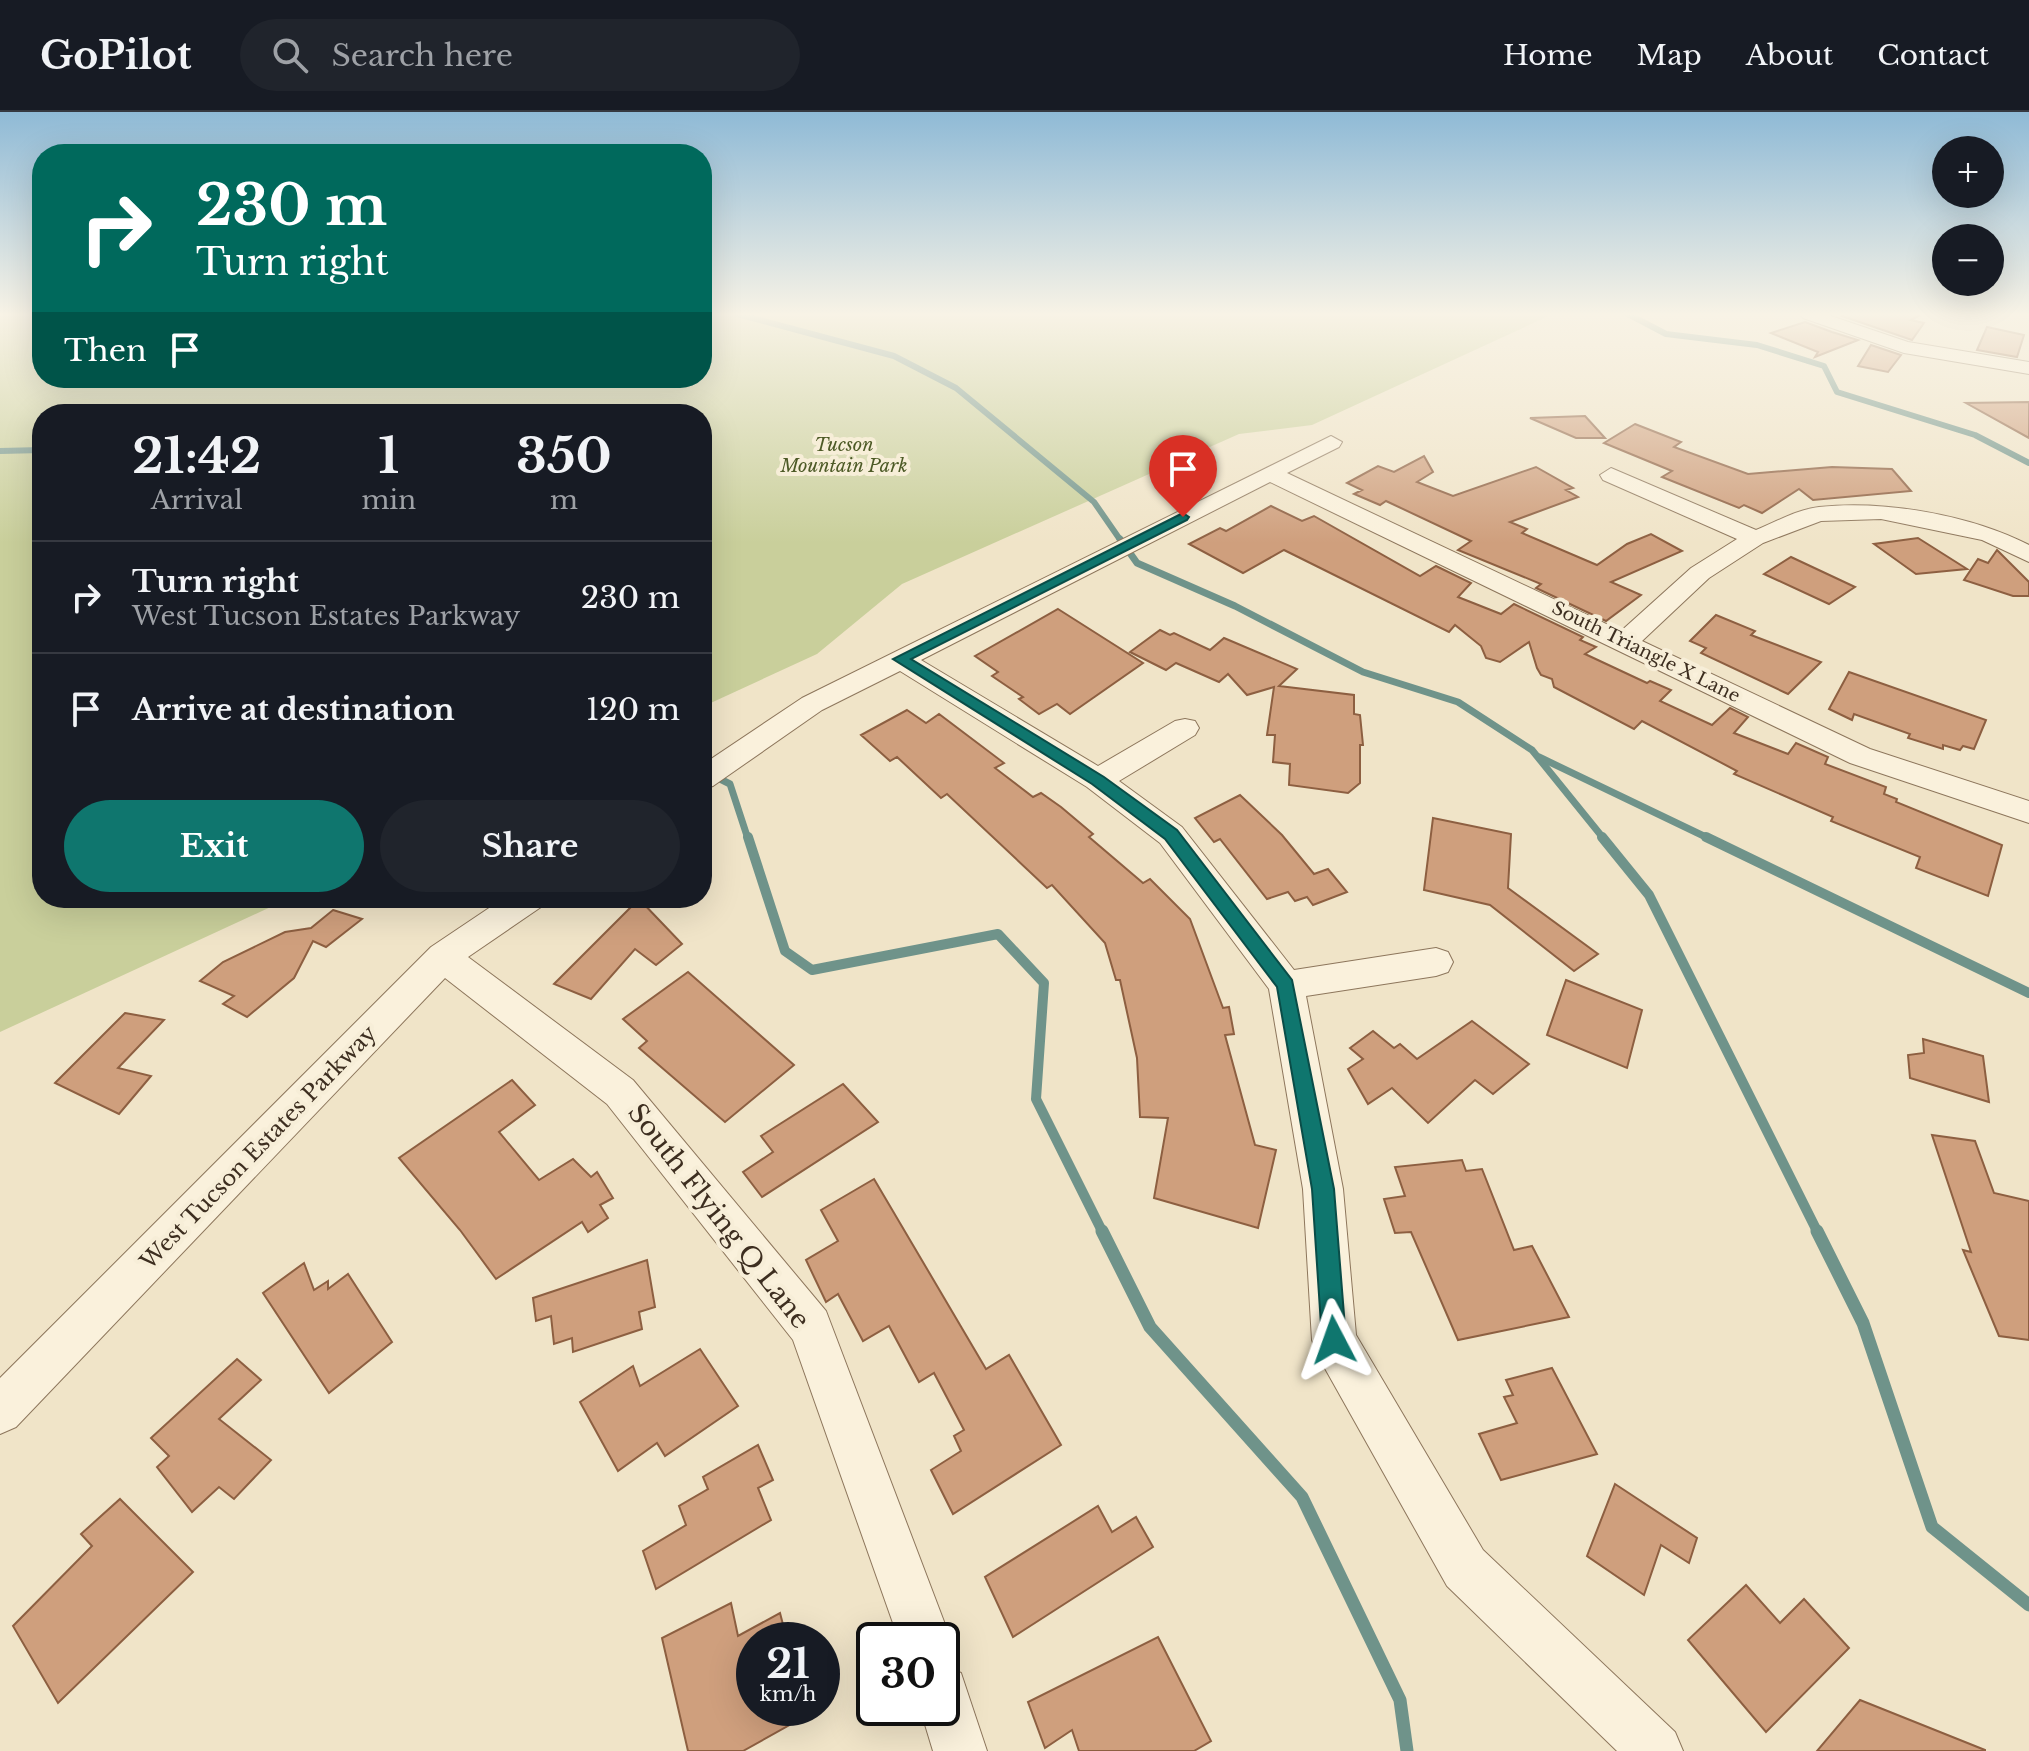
<!DOCTYPE html>
<html lang="en">
<head>
<meta charset="utf-8">
<style>
  :root { --surface:#171b24; --page:#20242c; --text:#f1f3f6; --muted:#9ea1a6; --line:#363941; --accent:#0f766e }
  body { margin:0; font-family:"Libre Baskerville",serif; background:var(--page); color:var(--text); height:100vh; display:flex; flex-direction:column; font-size:30px; white-space:nowrap }
  * { box-sizing:border-box; margin:0 }
  p { font-size:26px; color:var(--muted) }
  .icon { flex:none; width:44px; height:44px; fill:none; stroke:currentColor; stroke-width:2; stroke-linecap:round; stroke-linejoin:round }
  .map { position:relative; flex:1; overflow:hidden }
  .details { position:absolute; left:32px; top:292px; width:680px; height:504px; display:flex; flex-direction:column; background:var(--surface); border-radius:32px; box-shadow:0 8px 32px #0002 }
  .details>* { flex:none }
  .banner { position:absolute; left:32px; top:32px; width:680px; height:244px; border-radius:32px; box-shadow:0 8px 32px #0002; background:#00695c; color:#fff; overflow:hidden }
  .fabs { position:absolute; left:1932px; top:24px; display:grid; gap:16px }
  .fabs a { display:grid; place-items:center; width:72px; height:72px; border-radius:50%; background:var(--surface); box-shadow:0 8px 32px #0002; font-size:40px }
  .speed { position:absolute; left:736px; top:1510px; display:flex; gap:16px; font-size:40px; font-weight:700; text-align:center }
  .speed>* { display:grid; place-content:center; width:104px; height:104px; border-radius:50%; background:var(--surface); box-shadow:0 8px 32px #0002; line-height:1 }
  .speed small { font-size:20px; font-weight:400 }
  .speed .limit { border:4px solid #111; border-radius:12px; background:#fff; color:#111 }
  .pin { position:absolute; display:grid; place-items:center; width:68px; height:68px; color:#fff; margin:-82px -34px; border-radius:50% 50% 50% 0; rotate:-45deg; box-shadow:0 0 8px #0007 }
  .pin .icon { rotate:45deg }
  .me { position:absolute; width:88px; margin:-44px; rotate:356deg; stroke-linejoin:round; filter:drop-shadow(0 0 6px #0008) }
  .turn { display:flex; align-items:center; gap:28px; height:168px; padding:0 32px; font-size:36px }
  .turn .icon { width:104px; height:104px; stroke-width:2.5 }
  .turn b { display:block; font-size:56px; line-height:68px }
  .then { display:flex; align-items:center; height:76px; padding:0 32px; background:#0003; gap:16px; font-size:30px }
  .eta { display:flex; justify-content:space-evenly; align-items:center; height:136px; text-align:center }
  .eta b { font-size:48px; font-weight:700; line-height:56px }
  .primary-button { display:flex; gap:16px; margin-top:auto; padding:16px 32px }
  .primary-button a { flex:1; height:92px; border-radius:48px; background:var(--accent); color:#fff; font-size:32px; font-weight:700; line-height:92px; text-align:center }
  .primary-button a+a { background:var(--page); color:var(--text) }
  ul { padding:0; list-style:none }
  li { display:flex; align-items:center; gap:24px; height:112px; padding:0 32px; border-top:2px solid var(--line) }
  li div { flex:1 }
  li b { display:block; font-size:30px }
  li em { font-style:normal }
  header { display:flex; align-items:center; gap:48px; box-sizing:border-box; height:112px; padding:0 40px; background:var(--surface); border-bottom:2px solid var(--line) }
  header strong { font-size:38px }
  nav { display:flex; gap:44px; margin-inline-start:auto; font-size:28px }
  .search { width:560px; height:72px; background:var(--page); display:flex; align-items:center; gap:20px; box-sizing:border-box; padding:0 28px; border-radius:44px; color:var(--muted); font-size:30px }
  .map>svg:first-child { display:block }
  .green { fill:#c9cf9b }
  .lines { fill:none; stroke-linecap:round; stroke-linejoin:round }
  .stream-far3 { stroke:#6f938a; stroke-width:6 }
  .stream-far2 { stroke:#6f938a; stroke-width:7 }
  .stream-far1 { stroke:#6f938a; stroke-width:10 }
  .stream { stroke:#6f938a; stroke-width:13 }
  .building { fill:#cf9f7d; stroke:#8d5f41; stroke-width:2 }
  .minor-casing { stroke:#8d765c; stroke-width:2 }
  .minor { fill:#faf1dc; fill-rule:evenodd }
  .route { fill:#0f766e; stroke:#0a4d48; stroke-width:2 }
  .labels { text-anchor:middle; stroke-width:8; stroke-linejoin:round; paint-order:stroke }
  .far-park-label { font-size:18px; font-style:italic; fill:#4d5a26; stroke:#f7eed8 }
  .far-street-label { font-size:18px; fill:#3d2e20; stroke:#f7eed8 }
  .street-label { font-size:22px; fill:#3d2e20; stroke:#f7eed8 }
  .near-street-label { font-size:26px; fill:#3d2e20; stroke:#f7eed8 }
</style>
</head>
<body>
<header>
<strong>GoPilot</strong>
<div class="search"><svg class="icon" aria-label="search" viewBox="0 0 24 24"><circle cx="10" cy="10" r="6"/><path d="M15 15l6 6"/></svg>Search here</div>
<nav><a>Home</a><a>Map</a><a>About</a><a>Contact</a></nav>
</header>
<div class="map">
<svg width="2029" height="1639" viewBox="0 0 2029 1639">
  <rect width="100%" height="100%" fill="#f0e4c8"/>
  <!-- green -->
  <polygon class="green" points="0,202 42,202 42,266 702,266 702,202 1553,202 1312,313 1239,322 902,472 817,542 702,595 702,302 42,302 42,786 290,786 0,920"/>
  <g class="lines">
    <!-- stream-far3 -->
    <g class="stream-far3">
      <polyline points="737,202 894,244 956,276 1094,390 1121,429"/>
      <polyline points="1628,202 1666,222 1757,233 1824,254 1837,280 1975,323 2029,351"/>
      <polyline points="0,339 42,338"/>
    </g>
    <!-- stream-far2 -->
    <g class="stream-far2">
      <polyline points="1120,427 1137,451 1235,494 1363,560 1458,590 1532,638 1604,727"/>
      <polyline points="1539,645 1710,727"/>
      <polyline points="702,658 730,672 748,727"/>
    </g>
    <!-- stream-far1 -->
    <g class="stream-far1">
      <polyline points="748,725 785,839 812,858 998,822 1044,871 1036,987 1103,1121"/>
      <polyline points="1602,725 1649,783 1818,1121"/>
      <polyline points="1706,725 2029,881"/>
    </g>
    <!-- stream -->
    <g class="stream">
      <polyline points="1102,1119 1150,1215 1302,1385 1400,1588 1407,1639"/>
      <polyline points="1817,1119 1863,1211 1932,1415 2029,1493"/>
    </g>
  </g>
  <!-- building -->
  <g class="building">
    <polygon points="1844,202 1922,202 1911,208 1924,211 1912,228 1842,204"/>
    <polygon points="1805,210 1832,220 1858,228 1815,245 1818,240 1771,221"/>
    <polygon points="1987,215 2024,223 2017,245 1977,238"/>
    <polygon points="1871,233 1901,243 1888,260 1858,254"/>
    <polygon points="2029,290 2029,326 1966,291"/>
    <polygon points="1585,304 1605,326 1576,326 1530,306"/>
    <polygon points="1635,312 1681,330 1674,335 1748,362 1832,355 1892,357 1911,379 1813,388 1799,377 1762,401 1744,393 1739,396 1662,365 1672,359 1604,331"/>
    <polygon points="1424,344 1433,360 1417,370 1453,384 1536,355 1573,376 1566,378 1578,385 1510,410 1527,417 1522,421 1597,453 1627,432 1651,422 1682,439 1611,470 1641,483 1606,509 1536,476 1541,472 1458,438 1471,429 1386,389 1380,393 1354,382 1362,378 1347,371 1378,354 1394,360"/>
    <polygon points="1271,394 1302,409 1314,404 1420,464 1436,454 1471,471 1458,485 1501,502 1514,492 1583,525 1580,528 1596,535 1585,542 1647,571 1650,569 1671,578 1660,589 1712,613 1730,596 1748,605 1734,621 1788,642 1796,631 1828,645 1825,652 1886,675 1884,682 1897,687 1896,690 2002,733 1988,784 1916,756 1920,745 1831,709 1833,705 1734,662 1737,659 1642,609 1634,617 1554,575 1552,567 1541,563 1537,556 1529,530 1500,550 1486,546 1481,534 1455,513 1449,520 1284,438 1243,461 1189,432 1220,416 1226,419"/>
    <polygon points="1918,426 1967,457 1916,462 1874,432"/>
    <polygon points="1997,438 2029,470 2029,484 2013,484 1964,468 1978,447 1988,451"/>
    <polygon points="1791,445 1855,475 1829,492 1764,462"/>
    <polygon points="1058,497 1143,551 1070,602 1057,592 1039,602 1019,587 1023,585 992,564 998,560 975,544"/>
    <polygon points="1716,503 1755,519 1751,523 1821,550 1788,582 1701,541 1706,536 1690,529"/>
    <polygon points="1160,518 1170,523 1174,521 1210,538 1224,526 1297,557 1279,574 1354,583 1354,602 1360,603 1363,633 1360,633 1360,671 1348,681 1289,673 1290,652 1273,650 1275,623 1267,623 1274,575 1247,583 1228,562 1219,570 1176,551 1166,558 1130,540"/>
    <polygon points="1849,560 1986,608 1974,637 1963,634 1960,638 1943,633 1943,637 1908,626 1910,622 1854,602 1852,608 1829,597"/>
    <polygon points="907,598 926,611 939,602 1004,651 995,656 1033,685 1041,681 1061,695 1093,722 1089,725 1143,771 1150,767 1190,807 1223,896 1229,895 1234,922 1225,923 1255,1033 1276,1038 1258,1116 1154,1086 1168,1006 1140,1005 1137,946 1120,868 1116,868 1105,831 1052,773 1047,776 947,682 941,686 897,645 890,649 861,623"/>
    <polygon points="1240,683 1282,723 1314,762 1328,757 1347,780 1313,793 1307,785 1295,789 1288,780 1267,787 1220,727 1214,730 1195,706"/>
    <polygon points="1433,706 1511,722 1508,776 1598,842 1574,859 1490,793 1424,778"/>
    <polygon points="639,787 682,832 656,853 635,837 591,887 554,872"/>
    <polygon points="333,798 362,807 326,835 313,829 294,866 247,905 223,892 234,884 200,869 223,850 285,820 311,816"/>
    <polygon points="688,860 794,953 725,1010 639,936 647,929 623,907"/>
    <polygon points="1566,868 1642,898 1627,956 1547,923"/>
    <polygon points="125,901 164,908 118,956 151,964 119,1002 55,971"/>
    <polygon points="1472,909 1529,952 1493,982 1475,968 1428,1011 1392,976 1368,992 1348,957 1363,947 1350,936 1373,919 1394,936 1400,932 1417,947"/>
    <polygon points="1923,927 1983,944 1989,990 1910,966 1908,943 1924,941"/>
    <polygon points="512,968 535,993 499,1020 539,1068 573,1047 591,1065 597,1060 613,1086 600,1093 608,1106 588,1120 582,1110 496,1167 460,1118 399,1046"/>
    <polygon points="843,972 878,1010 762,1085 743,1060 773,1040 761,1024"/>
    <polygon points="1932,1023 1975,1029 1994,1081 2029,1089 2029,1228 1999,1224 1963,1138 1971,1140"/>
    <polygon points="1462,1048 1466,1059 1482,1057 1514,1138 1532,1134 1569,1205 1458,1228 1411,1120 1395,1121 1384,1087 1405,1084 1395,1055"/>
    <polygon points="874,1067 986,1257 1009,1243 1061,1333 953,1402 931,1358 961,1339 954,1324 964,1318 934,1261 919,1270 889,1214 863,1229 838,1182 826,1190 806,1148 838,1129 821,1098"/>
    <polygon points="647,1148 655,1195 639,1200 642,1217 573,1240 572,1226 554,1232 551,1204 536,1209 533,1186"/>
    <polygon points="304,1151 314,1178 328,1169 328,1177 348,1162 392,1230 329,1281 263,1181"/>
    <polygon points="700,1237 738,1294 665,1344 657,1331 618,1359 580,1290 633,1254 640,1274"/>
    <polygon points="237,1247 261,1268 219,1307 271,1348 234,1387 219,1375 192,1400 157,1355 169,1344 151,1326"/>
    <polygon points="1552,1256 1597,1342 1501,1368 1479,1322 1517,1311 1504,1285 1513,1283 1506,1268"/>
    <polygon points="758,1333 773,1368 758,1376 771,1408 656,1477 643,1439 686,1413 679,1394 708,1377 703,1365"/>
    <polygon points="1615,1372 1697,1426 1689,1451 1661,1433 1644,1483 1587,1444"/>
    <polygon points="120,1387 193,1460 58,1591 13,1514 92,1434 81,1422"/>
    <polygon points="1098,1394 1112,1420 1136,1405 1153,1435 1013,1525 985,1465"/>
    <polygon points="1746,1473 1780,1511 1804,1487 1849,1536 1766,1620 1688,1528"/>
    <polygon points="731,1491 738,1524 780,1501 787,1528 754,1528 754,1596 820,1596 743,1639 688,1639 662,1526"/>
    <polygon points="1158,1525 1211,1629 1194,1639 1079,1639 1072,1618 1045,1636 1028,1590"/>
    <polygon points="1860,1588 1985,1638 1985,1639 1817,1639"/>
  </g>
  <g class="lines">
    <!-- minor casing -->
    <g class="minor-casing">
      <g id="minor">
        <polygon points="1800,202 1825,202 1908,230 2029,250 2029,262 1904,241 1803,206"/>
        <path d="M1331,324L1342,330L1339,335L1287,361L1621,519L1691,456L1737,427L1603,368L1600,363L1611,356L1756,418C1776,410 1798,397 1819,395C1885,388 1971,403 2029,433V450L1982,428L1881,407L1821,409L1763,431L1709,466L1642,529L1870,637L2029,689V711L1850,651L1270,370L921,548L1098,654L1175,609L1185,607L1195,609L1199,616L1195,623L1119,669L1182,715L1294,858L1436,836L1448,840L1453,850L1448,860L1436,864L1306,884L1343,1077L1356,1223L1483,1438L1675,1620L1683,1639H1617L1447,1474L1318,1244L1312,1228L1303,1077L1269,877L1160,731L1087,675L900,559L822,598L713,674L702,677V653L802,586Z"/>
        <polygon points="504,786 546,786 541,795 468,845 633,968 826,1199 951,1528 943,1546 942,1528 899,1528 793,1228 607,992 445,866 16,1315 0,1322 0,1266 431,835"/>
        <polygon points="942,1553 961,1561 987,1639 933,1639 920,1596 942,1596"/>
      </g>
    </g>
    <!-- minor -->
    <use href="#minor" class="minor"/>
  </g>
  <!-- sky -->
  <linearGradient id="sky" x2="0" y2="1"><stop stop-color="#8fbad6"/><stop offset="0.47" stop-color="#f8f3e6"/><stop offset="1" stop-color="#f8f3e6" stop-opacity="0"/></linearGradient>
  <rect width="2029" height="431" fill="url(#sky)"/>
  <!-- route -->
  <polygon class="route" points="1183,401 1189,405 1187,408 911,547 1104,665 1177,718 1292,868 1334,1077 1346,1228 1342,1236 1334,1240 1326,1236 1322,1228 1312,1077 1277,875 1165,727 1092,672 893,547"/>
  <g class="labels">
    <!-- far-park labels -->
    <g class="far-park-label">
      <text x="844" y="339">Tucson<tspan x="844" dy="21">Mountain Park</tspan></text>
    </g>
    <!-- far-street labels -->
    <g class="far-street-label">
      <text transform="translate(1646 540) rotate(26)" y="6">South Triangle X Lane</text>
    </g>
    <!-- street labels -->
    <g class="street-label">
      <text transform="translate(258 1035) rotate(-46)" y="8">West Tucson Estates Parkway</text>
    </g>
    <!-- near-street labels -->
    <g class="near-street-label">
      <text transform="translate(719 1104) rotate(52)" y="9">South Flying Q Lane</text>
    </g>
  </g>
</svg>
<div class="fabs">
<a>+</a>
<a>−</a>
</div>
<div class="speed"><div>21<small>km/h</small></div><div class="limit">30</div></div>
<div class="pin" style="left:1183px;top:405px;background:#d93025"><svg class="icon" aria-label="arrive" viewBox="0 0 24 24"><path d="M6 21V4h12l-3 4 3 4H6"/></svg></div>
<svg class="me" style="left:1334px;top:1228px" viewBox="-20 -20 40 40"><path d="M0-17L14 15 0 8-14 15z" fill="#0f766e" stroke="#fff" stroke-width="4"/></svg>
<div class="banner">
<div class="turn"><svg class="icon" aria-label="right" viewBox="0 0 24 24"><path d="M7 20v-9h11M14 6l5 5-5 5"/></svg><div><b>230 m</b>Turn right</div></div>
<div class="then">Then<svg class="icon" aria-label="arrive" viewBox="0 0 24 24"><path d="M6 21V4h12l-3 4 3 4H6"/></svg></div>
</div>
<section class="details">
<div class="eta">
<div><b>21:42</b><p>Arrival</p></div>
<div><b>1</b><p>min</p></div>
<div><b>350</b><p>m</p></div>
</div>
<ul>
<li><svg class="icon" aria-label="right" viewBox="0 0 24 24"><path d="M7 20v-9h11M14 6l5 5-5 5"/></svg><div><b>Turn right</b><p>West Tucson Estates Parkway</p></div><em>230 m</em></li>
<li><svg class="icon" aria-label="arrive" viewBox="0 0 24 24"><path d="M6 21V4h12l-3 4 3 4H6"/></svg><div><b>Arrive at destination</b></div><em>120 m</em></li>
</ul>
<div class="primary-button"><a>Exit</a><a>Share</a></div>
</section>
</div>
</body>
</html>
